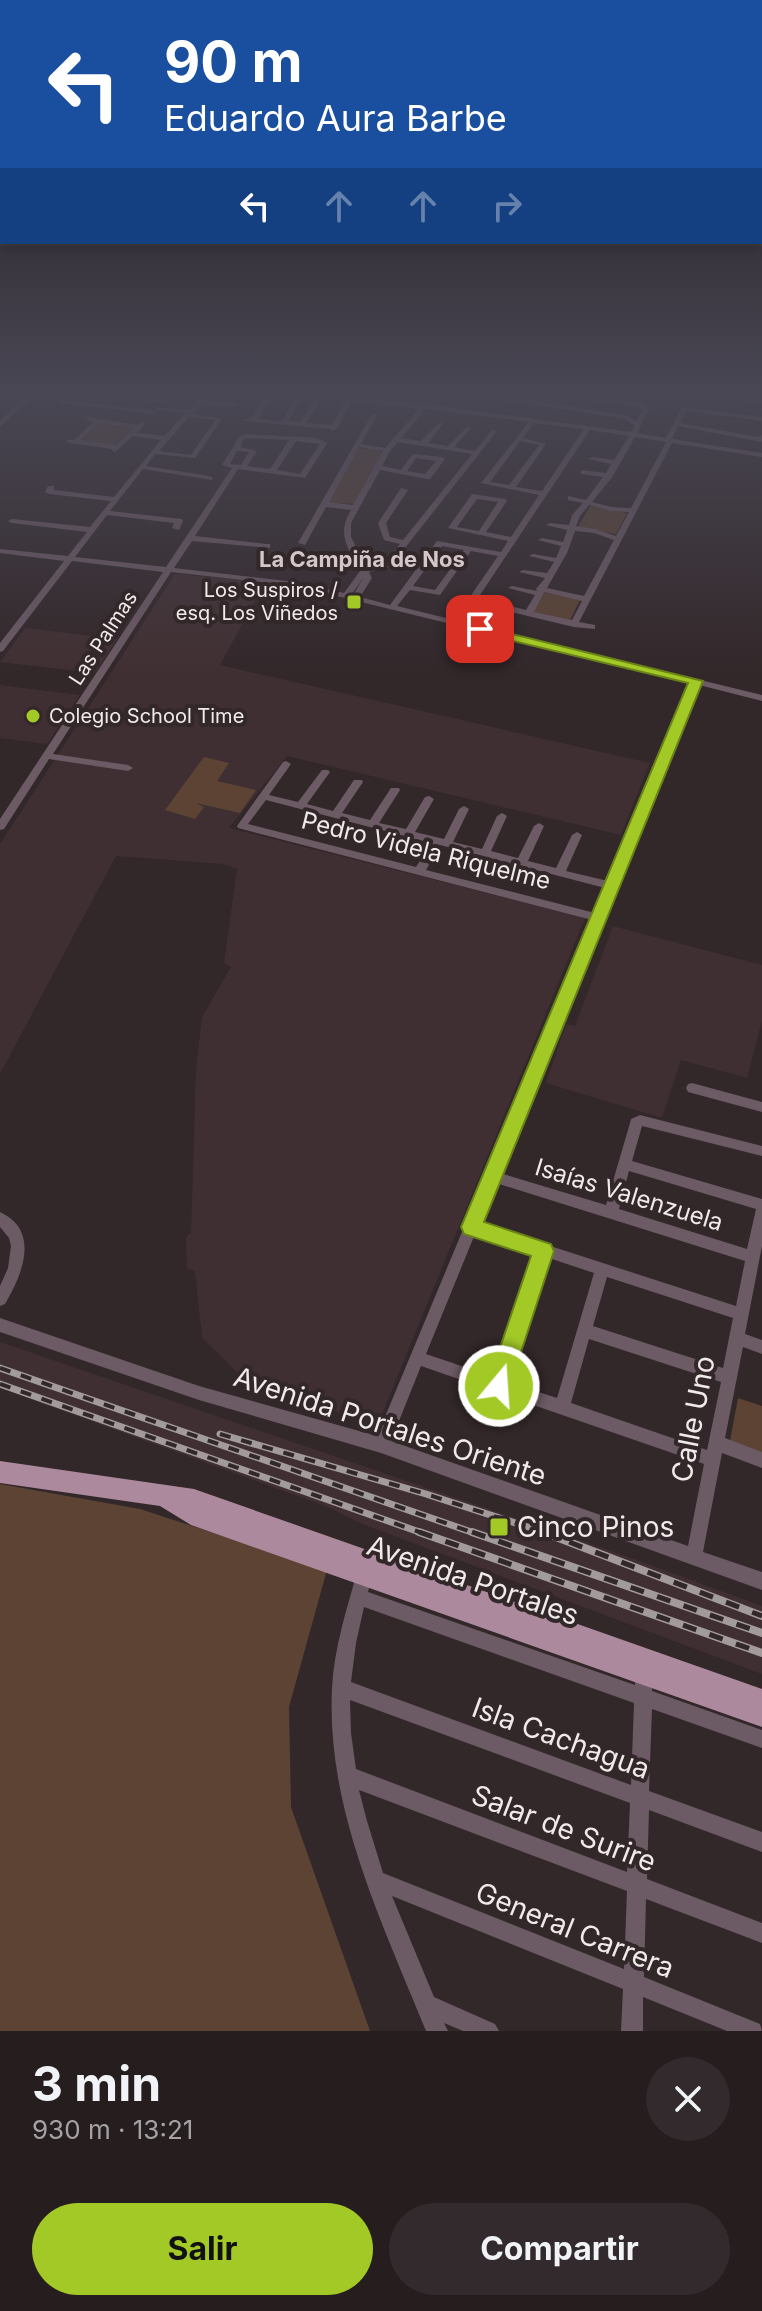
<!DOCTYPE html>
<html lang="es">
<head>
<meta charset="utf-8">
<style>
  :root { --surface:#261d1f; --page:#322a2c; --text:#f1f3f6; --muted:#a4a2a4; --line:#423b3d; --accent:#a3c927 }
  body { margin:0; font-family:Inter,sans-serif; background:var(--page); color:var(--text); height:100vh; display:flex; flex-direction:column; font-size:30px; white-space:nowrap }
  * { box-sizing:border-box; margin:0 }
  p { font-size:26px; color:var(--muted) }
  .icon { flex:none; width:44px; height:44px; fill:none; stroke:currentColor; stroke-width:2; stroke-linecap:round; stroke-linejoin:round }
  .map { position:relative; height:2031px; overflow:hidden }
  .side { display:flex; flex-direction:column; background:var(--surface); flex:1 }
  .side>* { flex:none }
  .banner { position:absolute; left:0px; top:0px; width:762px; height:244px; box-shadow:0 4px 12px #0003,0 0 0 2px var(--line); background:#1a4fa0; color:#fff; overflow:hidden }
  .pin { position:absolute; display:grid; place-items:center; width:68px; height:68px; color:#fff; margin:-34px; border-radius:16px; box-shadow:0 4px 12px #0006 }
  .me { position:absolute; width:88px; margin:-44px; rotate:18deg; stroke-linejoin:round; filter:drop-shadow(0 0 6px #0008) }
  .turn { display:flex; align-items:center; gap:28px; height:168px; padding:0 32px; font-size:36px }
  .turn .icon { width:104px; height:104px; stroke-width:2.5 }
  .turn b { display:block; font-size:56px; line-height:68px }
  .lanes { display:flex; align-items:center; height:76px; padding:0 32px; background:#0003; justify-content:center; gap:40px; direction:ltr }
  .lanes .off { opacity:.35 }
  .round { display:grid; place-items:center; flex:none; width:84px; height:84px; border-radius:42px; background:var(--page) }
  .summary { display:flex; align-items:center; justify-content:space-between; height:136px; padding:0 32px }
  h1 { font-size:48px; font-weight:700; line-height:60px }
  .cta { display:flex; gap:16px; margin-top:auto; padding:16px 32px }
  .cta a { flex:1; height:92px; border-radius:48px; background:var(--accent); color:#111; font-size:32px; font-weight:700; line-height:92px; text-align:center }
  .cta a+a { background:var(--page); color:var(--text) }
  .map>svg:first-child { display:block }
  .built { fill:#402f32 }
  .green { fill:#5c4333 }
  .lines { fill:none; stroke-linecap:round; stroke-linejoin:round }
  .minor { fill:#6c5a64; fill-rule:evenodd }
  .major { fill:#ad899d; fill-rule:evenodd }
  .rail-far1-casing { stroke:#a29a9b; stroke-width:7 }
  .rail-casing { stroke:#a29a9b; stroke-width:8 }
  .rail-far1 { stroke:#322729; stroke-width:4; stroke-dasharray:11; stroke-linecap:butt }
  .rail { stroke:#322729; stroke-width:5; stroke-dasharray:14; stroke-linecap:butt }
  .route { fill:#a3c927; stroke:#6a8319; stroke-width:2 }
  .poi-dot { fill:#a3c927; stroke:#322729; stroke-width:3 }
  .labels { text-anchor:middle; stroke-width:8; stroke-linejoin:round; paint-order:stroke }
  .far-poi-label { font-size:20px; fill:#f1eaeb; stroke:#322729; text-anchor:end }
  .far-street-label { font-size:20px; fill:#f1eaeb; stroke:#322729 }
  .far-neighbourhood-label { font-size:22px; font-weight:bold; fill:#d5c7c9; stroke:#322729 }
  .street-label { font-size:24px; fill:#f1eaeb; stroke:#322729 }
  .near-street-label { font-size:28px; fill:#f1eaeb; stroke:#322729 }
  .near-poi-label { font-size:28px; fill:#f1eaeb; stroke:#322729; text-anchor:start }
</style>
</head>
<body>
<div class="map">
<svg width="762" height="2031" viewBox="0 0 762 2031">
  <rect width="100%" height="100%" fill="#322729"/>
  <!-- built -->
  <g class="built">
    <polygon points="175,574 265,582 220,665 650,763 621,835 287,756 229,828 585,918 376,1429 287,1390 246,1381 202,1338 195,1271 187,1268 186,1237 191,1233 196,1069 202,1017 231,967 224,963 237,869 223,864 116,856 0,1074 0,844"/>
    <polygon points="25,628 117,639 95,673 0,662"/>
    <polygon points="0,685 80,695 47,744 0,738"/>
    <polygon points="613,926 762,965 762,1021 747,1078 681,1060 662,1118 546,1083 566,1024 575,1026"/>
    <polygon points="0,1342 623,1555 762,1606 762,1674 365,1525 325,1506 0,1388"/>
  </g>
  <!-- green -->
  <g class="green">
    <polygon points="99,423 102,423 133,428 115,445 82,440"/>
    <polygon points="358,448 378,450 382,453 354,504 327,502"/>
    <polygon points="590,506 627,513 616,534 578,527"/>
    <polygon points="543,592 580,600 570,620 533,612"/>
    <polygon points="204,757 229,763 217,781 256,790 240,813 196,803 204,807 195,819 165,810"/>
    <polygon points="738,1398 762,1406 762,1457 729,1446"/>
    <polygon points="0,1484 140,1509 327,1570 289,1707 291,1807 370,2031 0,2031"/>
  </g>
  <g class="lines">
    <!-- minor -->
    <g class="minor">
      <polygon points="0,392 28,395 31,392 38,392 0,427 0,421 24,398 0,396"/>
      <polygon points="84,392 103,392 167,401 164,403"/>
      <path d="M205,392H212L205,401L235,403L238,405L235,407L201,404L193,414L222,419L195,458L155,454L146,466L209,476L213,478L212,480L143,469L110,511L182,519L183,521L179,530L172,528L174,523L107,515L75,557L166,567L232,468L222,465L239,437L246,434L317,438L327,443L305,478L238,469L195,536L267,544H270V548L192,541L174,568L296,582L344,593L360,571C348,547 336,535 351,510L326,507L305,545L298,543L372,414L377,415L361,444L385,448L419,409L352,400L338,427L333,431L330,429L244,421V419L251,418L267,394L257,392H315L425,404L631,432L635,426L624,419L511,401L431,394L428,392C467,392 506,396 544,402L551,393L565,392L643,403L649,409L637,433L666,438L681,409L684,407L762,417V421L686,411L680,423L758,437L762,435V442L678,426L672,439L762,453V457L672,443L579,622L595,625V629L574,627L499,609L498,607L502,604L526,610L535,595L508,588L512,586L537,591L536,589L545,578L519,572L523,570L547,573L554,562L529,556L533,554L556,558L561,546L538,540L542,538L563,542L567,530L546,525L550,523L569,525L572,515L583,503L568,500V496L586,500L603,477L581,474V470L606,473L611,464L588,459L592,457L614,460L629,436L590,430L462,622L762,695V701L699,685L500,1173L606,1205L630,1123L631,1119L640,1115L762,1146V1156L642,1126L632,1161L762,1199V1246L745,1334L762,1340V1354L743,1347L725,1438L762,1452V1468L722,1453L703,1552L762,1572V1590L381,1453L199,1400L0,1332V1318L199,1386L377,1436L592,920L238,828L237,826L283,762L286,761L291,764L269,795L298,802L322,770H328L330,772L307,804L333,811L354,780H362L363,782L342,813L370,820L391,788H399L400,790L379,823L406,829L425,797L429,796L434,799L415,832L444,839L459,809L464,806L469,809L453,842L482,849L497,816L502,813L507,816L491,851L518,858L534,826L539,823L544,826L528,861L556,868L572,835L577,832L582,835L566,871L608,881L691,683L296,586L171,572L53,754L128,765L133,768L128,771L49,759L4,829L0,830V819L163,572L72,561L3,651L0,652V643L64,561L0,553V549L68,556L87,532L12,523L8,521L12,519L90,527L111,501L49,494L45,492L48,486H54V490L114,497L161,440L133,436L115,452L112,450L113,449L69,443L67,442V440H74L93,422L87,420V418L89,417L137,425L142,422L145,424L137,433L165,436L185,413L157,410L154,408L155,407L189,410ZM273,395L297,396L282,421L258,419ZM307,395L317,396L300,422L288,421L303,397ZM555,395L639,406L643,409L637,421L626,415L550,403ZM323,397L346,400L332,425L306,423ZM426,409L529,422L481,483L539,495L511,537L486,532L507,501L506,499L472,494L448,528L508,541L501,552L437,541L390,605L360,597L372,578L369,572L390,567L497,431L492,430L475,451L454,447L471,428L468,426L448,446L428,443L443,424L440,422L421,441L401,438ZM189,417L215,420L191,455L159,451ZM99,423L134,428L116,445L81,440ZM532,423L584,429L542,491L516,487L546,444L523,438L533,424ZM635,437L666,442L631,508L611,507L592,502L613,476ZM247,438L289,440L270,469L247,466L257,451L240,447L244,439ZM296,441L320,444L300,474L277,470ZM520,441L539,445L509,485L490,482ZM398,442L472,454L403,540L390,537L386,523L408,490L401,488L378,523L384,540L400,544L384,563L367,568L351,537V523L380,470L427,479H430L445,459L441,457L414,454L412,455L401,470L382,466L390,451ZM359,447L383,451L353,505L329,502ZM237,451L249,452L241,465L230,464ZM416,458L436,461L425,474L407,471ZM477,499L498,502L479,531L457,527ZM589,505L611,511L629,512L616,536L595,529L576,526L580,516ZM575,531L594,533L614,540L584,596L547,588L567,553ZM442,546L464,550L435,590L413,586ZM471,551L498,556L454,620L397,606L410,590L440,595ZM364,577L353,595H351ZM544,592L582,601L572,620L534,612ZM266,800L431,843L416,867L248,824ZM440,845L605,888L595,913L426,870ZM629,1171L756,1209L747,1249L619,1209ZM496,1183L745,1261L736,1306L479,1223ZM475,1234L536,1254L494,1377L426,1354ZM549,1258L594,1273L557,1398L508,1382ZM607,1277L733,1318L723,1368L593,1326ZM589,1339L721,1382L707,1450L571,1403ZM421,1366L704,1464L688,1546L391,1441Z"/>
      <polygon points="652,392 658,392 660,395 655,396"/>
      <polygon points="692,392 709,392 762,399 762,403"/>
      <polygon points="62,400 153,410 156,412 153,414 60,403 59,402"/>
      <polygon points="692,1083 762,1102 762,1112 688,1092 686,1088 688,1084"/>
      <path d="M0,1212C41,1231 22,1275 5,1304L0,1306V1286L8,1268L11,1246L9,1238L0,1227Z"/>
      <path d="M366,1561L372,1563L374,1569L368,1592L635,1685V1672L638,1666L644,1663L650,1666L653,1672L652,1691L762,1730V1748L652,1709L649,1791L762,1832V1852L649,1810L647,1879L762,1923V1943L646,1899L644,1977L760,2024L762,2031H727L643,1997V2031H621L623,1989L392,1896L434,1997L495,2024L499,2031H463L444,2023L448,2031H426C382,1922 326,1809 332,1688C334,1648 347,1608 358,1569L360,1563ZM364,1607L634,1703L631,1785L351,1682L356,1643ZM350,1700L630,1803L627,1872L356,1769L351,1733ZM359,1790L627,1891L624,1969L383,1873L367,1821Z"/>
    </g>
    <!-- major -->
    <polygon class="major" points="0,1461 194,1489 762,1689 762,1727 191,1525 160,1506 0,1483"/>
    <!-- rail-far1 casing -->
    <g class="rail-far1-casing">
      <g id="rail-far1">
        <polyline points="0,1368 477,1534"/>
        <polyline points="0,1384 425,1534"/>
        <polyline points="220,1434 426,1494 549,1534"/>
      </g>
    </g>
    <!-- rail casing -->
    <g class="rail-casing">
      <g id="rail">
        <polyline points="419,1532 762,1653"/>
        <polyline points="472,1532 762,1633"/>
        <polyline points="543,1532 762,1616"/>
      </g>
    </g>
    <!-- rail-far1 -->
    <use href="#rail-far1" class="rail-far1"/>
    <!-- rail -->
    <use href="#rail" class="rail"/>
  </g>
  <!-- sky -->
  <linearGradient id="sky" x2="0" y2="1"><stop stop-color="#1c1517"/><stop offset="0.58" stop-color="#494754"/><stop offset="1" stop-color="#494754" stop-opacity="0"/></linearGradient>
  <rect width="762" height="676" fill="url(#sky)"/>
  <!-- route -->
  <polygon class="route" points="480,626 703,681 484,1222 551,1244 554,1251 510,1386 507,1394 499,1397 490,1394 487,1386 531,1256 464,1234 461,1227 688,683 476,632 476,627"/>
  <!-- markers -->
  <g class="poi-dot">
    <rect x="346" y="594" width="16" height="16" rx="4"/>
    <circle cx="33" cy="716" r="8"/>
    <rect x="489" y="1517" width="20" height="20" rx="4"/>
  </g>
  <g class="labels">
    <!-- far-poi labels -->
    <g class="far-poi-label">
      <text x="338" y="597">Los Suspiros /<tspan x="338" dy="23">esq. Los Viñedos</tspan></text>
      <text x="49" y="723" text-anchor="start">Colegio School Time</text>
    </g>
    <!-- far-street labels -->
    <g class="far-street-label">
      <text transform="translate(103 638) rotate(-57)" y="7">Las Palmas</text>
    </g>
    <!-- far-neighbourhood labels -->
    <g class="far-neighbourhood-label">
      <text x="362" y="567">La Campiña de Nos</text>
    </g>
    <!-- street labels -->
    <g class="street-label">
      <text transform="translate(426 851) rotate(14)" y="8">Pedro Videla Riquelme</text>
      <text transform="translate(629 1195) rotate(17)" y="8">Isaías Valenzuela</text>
    </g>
    <!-- near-street labels -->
    <g class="near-street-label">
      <text transform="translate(693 1419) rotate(-79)" y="10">Calle Uno</text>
      <text transform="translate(390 1426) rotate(18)" y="10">Avenida Portales Oriente</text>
      <text transform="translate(473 1580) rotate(19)" y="10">Avenida Portales</text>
      <text transform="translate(561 1738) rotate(20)" y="10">Isla Cachagua</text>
      <text transform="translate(564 1828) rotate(21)" y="10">Salar de Surire</text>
      <text transform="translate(575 1930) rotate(22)" y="10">General Carrera</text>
    </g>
    <!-- near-poi labels -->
    <g class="near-poi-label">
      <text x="517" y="1537">Cinco Pinos</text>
    </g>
  </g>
</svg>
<div class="pin" style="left:480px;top:629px;background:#d93025"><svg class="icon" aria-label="arrive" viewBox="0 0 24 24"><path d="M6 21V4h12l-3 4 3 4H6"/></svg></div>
<svg class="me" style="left:499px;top:1386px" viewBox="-20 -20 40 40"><circle r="17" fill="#a3c927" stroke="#fff" stroke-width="3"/><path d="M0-11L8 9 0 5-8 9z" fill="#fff"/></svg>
<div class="banner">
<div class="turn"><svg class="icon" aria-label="left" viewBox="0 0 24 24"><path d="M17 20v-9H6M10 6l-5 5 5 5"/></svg><div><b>90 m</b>Eduardo Aura Barbe</div></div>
<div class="lanes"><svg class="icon" aria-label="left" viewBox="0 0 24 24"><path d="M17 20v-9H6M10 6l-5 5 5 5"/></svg><svg class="icon off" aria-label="ahead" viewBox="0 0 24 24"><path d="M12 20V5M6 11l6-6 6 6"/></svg><svg class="icon off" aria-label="ahead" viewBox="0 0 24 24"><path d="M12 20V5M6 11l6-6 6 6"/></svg><svg class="icon off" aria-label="right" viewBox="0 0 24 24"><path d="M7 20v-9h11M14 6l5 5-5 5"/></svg></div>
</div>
</div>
<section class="side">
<div class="summary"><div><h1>3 min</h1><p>930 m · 13:21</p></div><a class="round"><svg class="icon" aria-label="close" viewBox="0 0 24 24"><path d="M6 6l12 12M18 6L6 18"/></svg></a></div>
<div class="cta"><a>Salir</a><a>Compartir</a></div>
</section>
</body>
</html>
